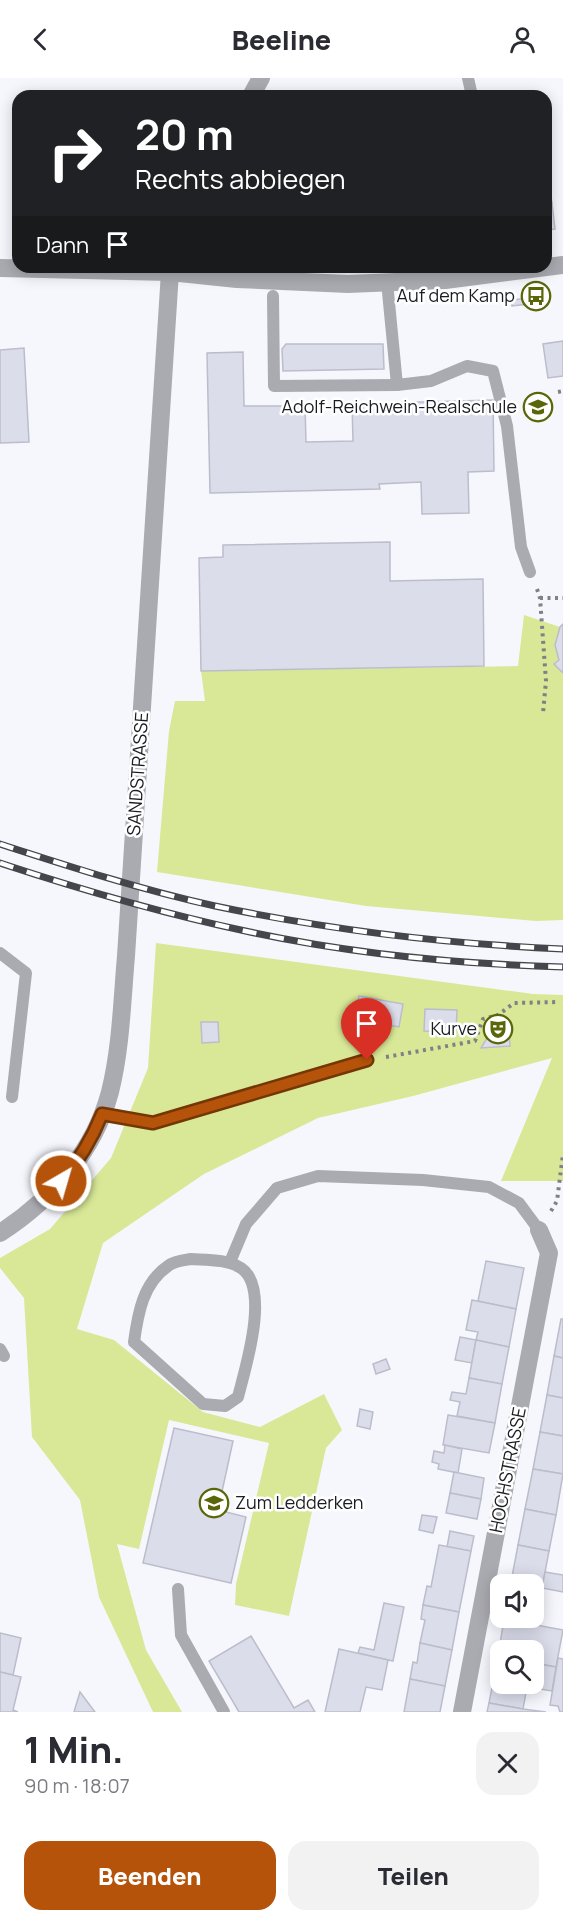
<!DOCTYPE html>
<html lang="de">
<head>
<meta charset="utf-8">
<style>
  :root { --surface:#fff; --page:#f2f2f3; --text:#2b2b33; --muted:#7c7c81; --accent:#b45309 }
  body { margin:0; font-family:Manrope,sans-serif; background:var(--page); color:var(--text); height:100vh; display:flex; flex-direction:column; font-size:22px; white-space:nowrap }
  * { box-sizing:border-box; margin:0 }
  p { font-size:20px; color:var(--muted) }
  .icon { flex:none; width:33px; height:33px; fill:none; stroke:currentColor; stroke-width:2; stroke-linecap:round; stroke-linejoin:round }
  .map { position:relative; height:1634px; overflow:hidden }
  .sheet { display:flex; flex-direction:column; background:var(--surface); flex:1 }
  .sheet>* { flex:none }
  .banner { position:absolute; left:12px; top:12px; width:540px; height:183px; border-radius:18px; box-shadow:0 3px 15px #0003; background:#202124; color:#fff; overflow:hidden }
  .fabs { position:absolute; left:490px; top:1496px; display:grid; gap:12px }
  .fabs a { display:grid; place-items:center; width:54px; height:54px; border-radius:12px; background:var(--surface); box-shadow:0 3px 15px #0003; font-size:30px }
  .pin { position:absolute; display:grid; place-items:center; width:51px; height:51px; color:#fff; margin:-62px -26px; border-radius:50% 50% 50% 0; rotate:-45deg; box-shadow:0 0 6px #0007 }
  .pin .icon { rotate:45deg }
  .me { position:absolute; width:66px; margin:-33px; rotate:38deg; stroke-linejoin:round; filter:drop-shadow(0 0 4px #0008) }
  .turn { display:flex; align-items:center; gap:21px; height:126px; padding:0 24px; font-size:27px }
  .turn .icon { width:78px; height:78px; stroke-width:2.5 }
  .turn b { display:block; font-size:42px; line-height:51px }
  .then { display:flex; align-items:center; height:57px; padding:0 24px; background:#0003; gap:12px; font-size:22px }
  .round { display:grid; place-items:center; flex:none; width:63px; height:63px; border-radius:18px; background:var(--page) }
  .head { display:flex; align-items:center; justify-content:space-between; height:102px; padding:0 24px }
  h1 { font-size:36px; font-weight:800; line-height:45px }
  .primary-button { display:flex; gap:12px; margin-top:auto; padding:12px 24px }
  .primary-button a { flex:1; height:69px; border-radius:18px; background:var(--accent); color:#fff; font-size:24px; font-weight:800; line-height:69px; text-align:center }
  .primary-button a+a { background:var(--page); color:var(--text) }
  header { display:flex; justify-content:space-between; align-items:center; height:78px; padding:0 24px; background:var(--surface); font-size:27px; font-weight:800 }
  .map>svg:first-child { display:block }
  .green { fill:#d8e896 }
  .building { fill:#dbddeb; stroke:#bcbdcb; stroke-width:1.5 }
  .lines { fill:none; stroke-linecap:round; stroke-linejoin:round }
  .path { stroke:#808186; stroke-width:4; stroke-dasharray:3 4.5; stroke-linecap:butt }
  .service { stroke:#aaaab1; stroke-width:12 }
  .minor { stroke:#aaaab1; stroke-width:18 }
  .rail-casing { stroke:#45464b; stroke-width:7 }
  .rail { stroke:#fff; stroke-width:4.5; stroke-dasharray:14; stroke-linecap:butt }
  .route-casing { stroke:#753606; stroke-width:15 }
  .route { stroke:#b45309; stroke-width:10 }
  .labels { text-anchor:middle; stroke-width:5; stroke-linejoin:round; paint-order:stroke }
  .poi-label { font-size:18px; fill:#1b1c21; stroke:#fff; text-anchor:end }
  .street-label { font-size:18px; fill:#1b1c21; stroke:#fff }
</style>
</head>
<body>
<header><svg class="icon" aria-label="back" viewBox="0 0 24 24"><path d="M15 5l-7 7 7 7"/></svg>Beeline<svg class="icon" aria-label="person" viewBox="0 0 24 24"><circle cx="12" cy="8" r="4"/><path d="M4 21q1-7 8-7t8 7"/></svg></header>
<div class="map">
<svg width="563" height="1634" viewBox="0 0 563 1634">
  <rect width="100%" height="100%" fill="#f6f7fd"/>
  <!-- green -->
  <g class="green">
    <polygon points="524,537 560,549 555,566 559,582 554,586 563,595 563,842 536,843 366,828 157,794 169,653 175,623 205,623 201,593 518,588"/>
    <polygon points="156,865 533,916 563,917 563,1103 501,1103 552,980 413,1018 318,1040 204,1096 103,1165 77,1251 114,1262 203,1334 260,1349 324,1316 342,1352 326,1370 289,1538 235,1527 236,1506 269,1365 169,1342 139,1471 117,1466 146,1572 182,1634 153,1634 99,1519 80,1422 32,1359 24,1220 0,1190 0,1180 50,1151 111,1080 148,990"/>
  </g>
  <!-- building -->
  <g class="building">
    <polygon points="546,101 548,101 552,125 546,126"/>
    <polygon points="552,125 555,151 546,152 546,126"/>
    <polygon points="529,220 529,226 512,228 511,222"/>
    <polygon points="563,263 563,298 548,300 543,266"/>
    <polygon points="286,266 383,266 384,291 283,293 282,271"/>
    <polygon points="24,270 29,364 0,365 0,272"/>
    <polygon points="243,274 244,328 305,328 306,364 353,363 352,326 493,322 494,393 468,394 469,435 422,436 421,404 379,406 380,411 210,415 207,275"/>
    <polygon points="390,464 390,503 483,501 484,588 201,593 199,480 223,479 223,467"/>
    <polygon points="563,546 563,595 554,586 559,582 555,567 560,549"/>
    <polygon points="359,918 403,926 399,949 355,941"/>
    <polygon points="425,931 457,932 456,954 424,953"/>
    <polygon points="508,943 510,968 481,970 489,957 487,946"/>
    <polygon points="201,944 218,944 219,964 202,965"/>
    <polygon points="486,1183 524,1190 516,1231 478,1223"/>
    <polygon points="472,1222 516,1231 509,1269 476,1262 478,1254 466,1252"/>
    <polygon points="561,1241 563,1241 563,1280 554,1278"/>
    <polygon points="460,1259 476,1262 472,1285 455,1282"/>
    <polygon points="476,1262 509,1269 502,1306 469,1300"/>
    <polygon points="554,1278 563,1280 563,1320 547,1317"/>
    <polygon points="386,1281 390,1291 376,1296 373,1286"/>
    <polygon points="469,1300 502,1306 495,1345 457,1338 460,1324 450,1322 452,1314 466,1316"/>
    <polygon points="547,1317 563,1320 563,1358 540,1354"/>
    <polygon points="360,1331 373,1334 370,1351 357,1348"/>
    <polygon points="448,1337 495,1345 489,1375 443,1367"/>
    <polygon points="174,1350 233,1363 218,1432 246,1439 231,1505 143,1485"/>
    <polygon points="540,1354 563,1358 563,1396 533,1391"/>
    <polygon points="445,1367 462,1371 458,1395 438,1391 439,1386 432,1384 434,1373 444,1375"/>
    <polygon points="533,1391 563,1396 556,1437 525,1431"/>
    <polygon points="454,1394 484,1400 481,1421 450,1415"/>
    <polygon points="450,1415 481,1421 477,1441 446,1435"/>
    <polygon points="525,1431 556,1437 549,1473 518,1467"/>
    <polygon points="422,1437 437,1439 433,1455 419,1452"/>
    <polygon points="450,1453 474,1458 471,1473 447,1469"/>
    <polygon points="439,1467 471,1473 459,1534 423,1527 427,1508 431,1509"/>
    <polygon points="518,1467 549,1473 542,1510 534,1508 534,1506 511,1504"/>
    <polygon points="545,1494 563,1497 563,1514 542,1510"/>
    <polygon points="534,1508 542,1510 535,1547 504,1541 504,1539 534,1539"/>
    <polygon points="384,1525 404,1529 393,1583 358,1575 360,1569 374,1572"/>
    <polygon points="423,1527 459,1534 452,1572 420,1565 425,1542 421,1541"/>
    <polygon points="504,1541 563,1552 556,1589 534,1585 534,1572 501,1572 501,1579 498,1579"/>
    <polygon points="0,1555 21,1560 13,1597 0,1594"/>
    <polygon points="251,1558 294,1630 308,1622 315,1634 239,1634 209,1583"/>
    <polygon points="420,1565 452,1572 445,1608 410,1601 413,1584 417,1585"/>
    <polygon points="339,1571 388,1582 382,1612 366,1609 360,1634 325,1634"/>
    <polygon points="498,1579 501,1579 501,1605 534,1605 534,1585 556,1589 552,1613 527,1609 523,1631 489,1625"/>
    <polygon points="558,1580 563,1581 563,1634 560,1634 558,1628 550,1627"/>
    <polygon points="0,1594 21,1599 13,1632 18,1634 0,1634"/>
    <polygon points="410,1601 445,1608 440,1634 404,1634"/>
    <polygon points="80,1614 95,1634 74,1634"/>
    <polygon points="489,1625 523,1631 546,1634 487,1634"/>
  </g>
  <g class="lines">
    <!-- path -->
    <g class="path">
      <polyline points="558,314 563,313"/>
      <polyline points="537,511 540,520 546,603 543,635"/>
      <polyline points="540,520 563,520"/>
      <polyline points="386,979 475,963 483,941 498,937 514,925 558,924"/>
      <polyline points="551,1133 557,1123 563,1076"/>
    </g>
    <!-- service -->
    <g class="service">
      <polyline points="468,0 472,18"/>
      <polyline points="387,204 397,307 431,303 467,288 493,293 507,348 521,469 530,494"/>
      <polyline points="273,218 274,308 397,307"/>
      <polyline points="0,875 26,895 12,1019"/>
      <polyline points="103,1036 153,1045 367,982"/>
      <path d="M191,1181C207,1182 227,1181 241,1190C271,1210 245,1291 238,1319L225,1328L203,1326L134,1264C138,1235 143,1205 168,1188C174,1183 184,1182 191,1181Z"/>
      <polyline points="230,1184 246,1146 277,1110 318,1098 423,1102 489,1109 519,1125 539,1152"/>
      <polyline points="0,1271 4,1278"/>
      <polyline points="178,1511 181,1557 224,1634"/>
    </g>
    <!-- minor -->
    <g class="minor">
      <polyline points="251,18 261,0"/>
      <polyline points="0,190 170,194 237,201 348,206 445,202 563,187"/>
      <path d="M0,1155C51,1122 94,1074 110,1014C121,970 122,923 126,878L170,194L172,189"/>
      <polyline points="462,1634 549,1175 539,1152"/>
    </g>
    <!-- rail casing -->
    <g class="rail-casing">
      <g id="rail">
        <path d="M0,766C71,789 142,812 215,828C330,852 446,866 563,871"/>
        <path d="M0,785C82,812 165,836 250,854C353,876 458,886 563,889"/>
      </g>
    </g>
    <!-- rail -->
    <use href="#rail" class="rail"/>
  </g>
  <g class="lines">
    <!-- route casing -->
    <g class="route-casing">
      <path id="route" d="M61,1103C79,1083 92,1061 102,1036L153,1045L367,982"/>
    </g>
    <!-- route -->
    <use href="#route" class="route"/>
  </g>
  <!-- icons -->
  <defs>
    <g id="bus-ring" transform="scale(1.5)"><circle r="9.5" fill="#fff" stroke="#5b6609" stroke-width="1.5"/><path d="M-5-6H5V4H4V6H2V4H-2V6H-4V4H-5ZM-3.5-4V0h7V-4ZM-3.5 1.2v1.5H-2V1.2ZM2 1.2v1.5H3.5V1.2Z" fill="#5b6609"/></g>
    <g id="school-ring" transform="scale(1.5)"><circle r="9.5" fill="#fff" stroke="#5b6609" stroke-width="1.5"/><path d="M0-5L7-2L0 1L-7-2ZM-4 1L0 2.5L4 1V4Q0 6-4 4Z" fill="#5b6609"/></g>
    <g id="theatre-ring" transform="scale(1.5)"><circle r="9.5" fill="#fff" stroke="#5b6609" stroke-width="1.5"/><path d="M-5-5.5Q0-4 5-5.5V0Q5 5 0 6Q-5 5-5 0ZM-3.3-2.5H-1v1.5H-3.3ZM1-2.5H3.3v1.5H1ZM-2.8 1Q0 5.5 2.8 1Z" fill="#5b6609"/></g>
  </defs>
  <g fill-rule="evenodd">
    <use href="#bus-ring" x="536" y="218"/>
    <use href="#school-ring" x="538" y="329"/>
    <use href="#theatre-ring" x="498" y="951"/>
    <use href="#school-ring" x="214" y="1425"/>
  </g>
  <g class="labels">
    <!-- poi labels -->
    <g class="poi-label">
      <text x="515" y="224">Auf dem Kamp</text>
      <text x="517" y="335">Adolf-Reichwein-Realschule</text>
      <text x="477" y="957">Kurve</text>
      <text x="235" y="1431" text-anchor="start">Zum Ledderken</text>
    </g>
    <!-- street labels -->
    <g class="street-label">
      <text transform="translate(138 696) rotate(-86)" y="6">SANDSTRASSE</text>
      <text transform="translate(508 1392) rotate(-79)" y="6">HOCHSTRASSE</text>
    </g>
  </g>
</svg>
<div class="fabs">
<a><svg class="icon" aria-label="sound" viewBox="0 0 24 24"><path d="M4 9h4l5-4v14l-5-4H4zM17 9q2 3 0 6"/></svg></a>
<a><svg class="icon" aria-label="search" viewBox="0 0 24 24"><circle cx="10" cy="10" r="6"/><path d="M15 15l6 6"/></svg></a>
</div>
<div class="pin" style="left:367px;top:982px;background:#d93025"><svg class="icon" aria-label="arrive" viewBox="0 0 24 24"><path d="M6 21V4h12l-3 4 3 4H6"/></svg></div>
<svg class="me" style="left:61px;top:1103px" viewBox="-20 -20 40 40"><circle r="17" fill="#b45309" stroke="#fff" stroke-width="3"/><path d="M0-11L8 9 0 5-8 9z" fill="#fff"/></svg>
<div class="banner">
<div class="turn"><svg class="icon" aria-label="right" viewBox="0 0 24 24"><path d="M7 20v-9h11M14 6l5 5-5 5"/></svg><div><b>20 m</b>Rechts abbiegen</div></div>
<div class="then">Dann<svg class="icon" aria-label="arrive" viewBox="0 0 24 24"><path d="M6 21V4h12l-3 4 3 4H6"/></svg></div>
</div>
</div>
<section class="sheet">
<div class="head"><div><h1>1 Min.</h1><p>90 m · 18:07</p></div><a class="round"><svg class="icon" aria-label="close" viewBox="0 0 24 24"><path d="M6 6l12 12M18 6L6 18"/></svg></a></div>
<div class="primary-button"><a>Beenden</a><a>Teilen</a></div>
</section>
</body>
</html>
